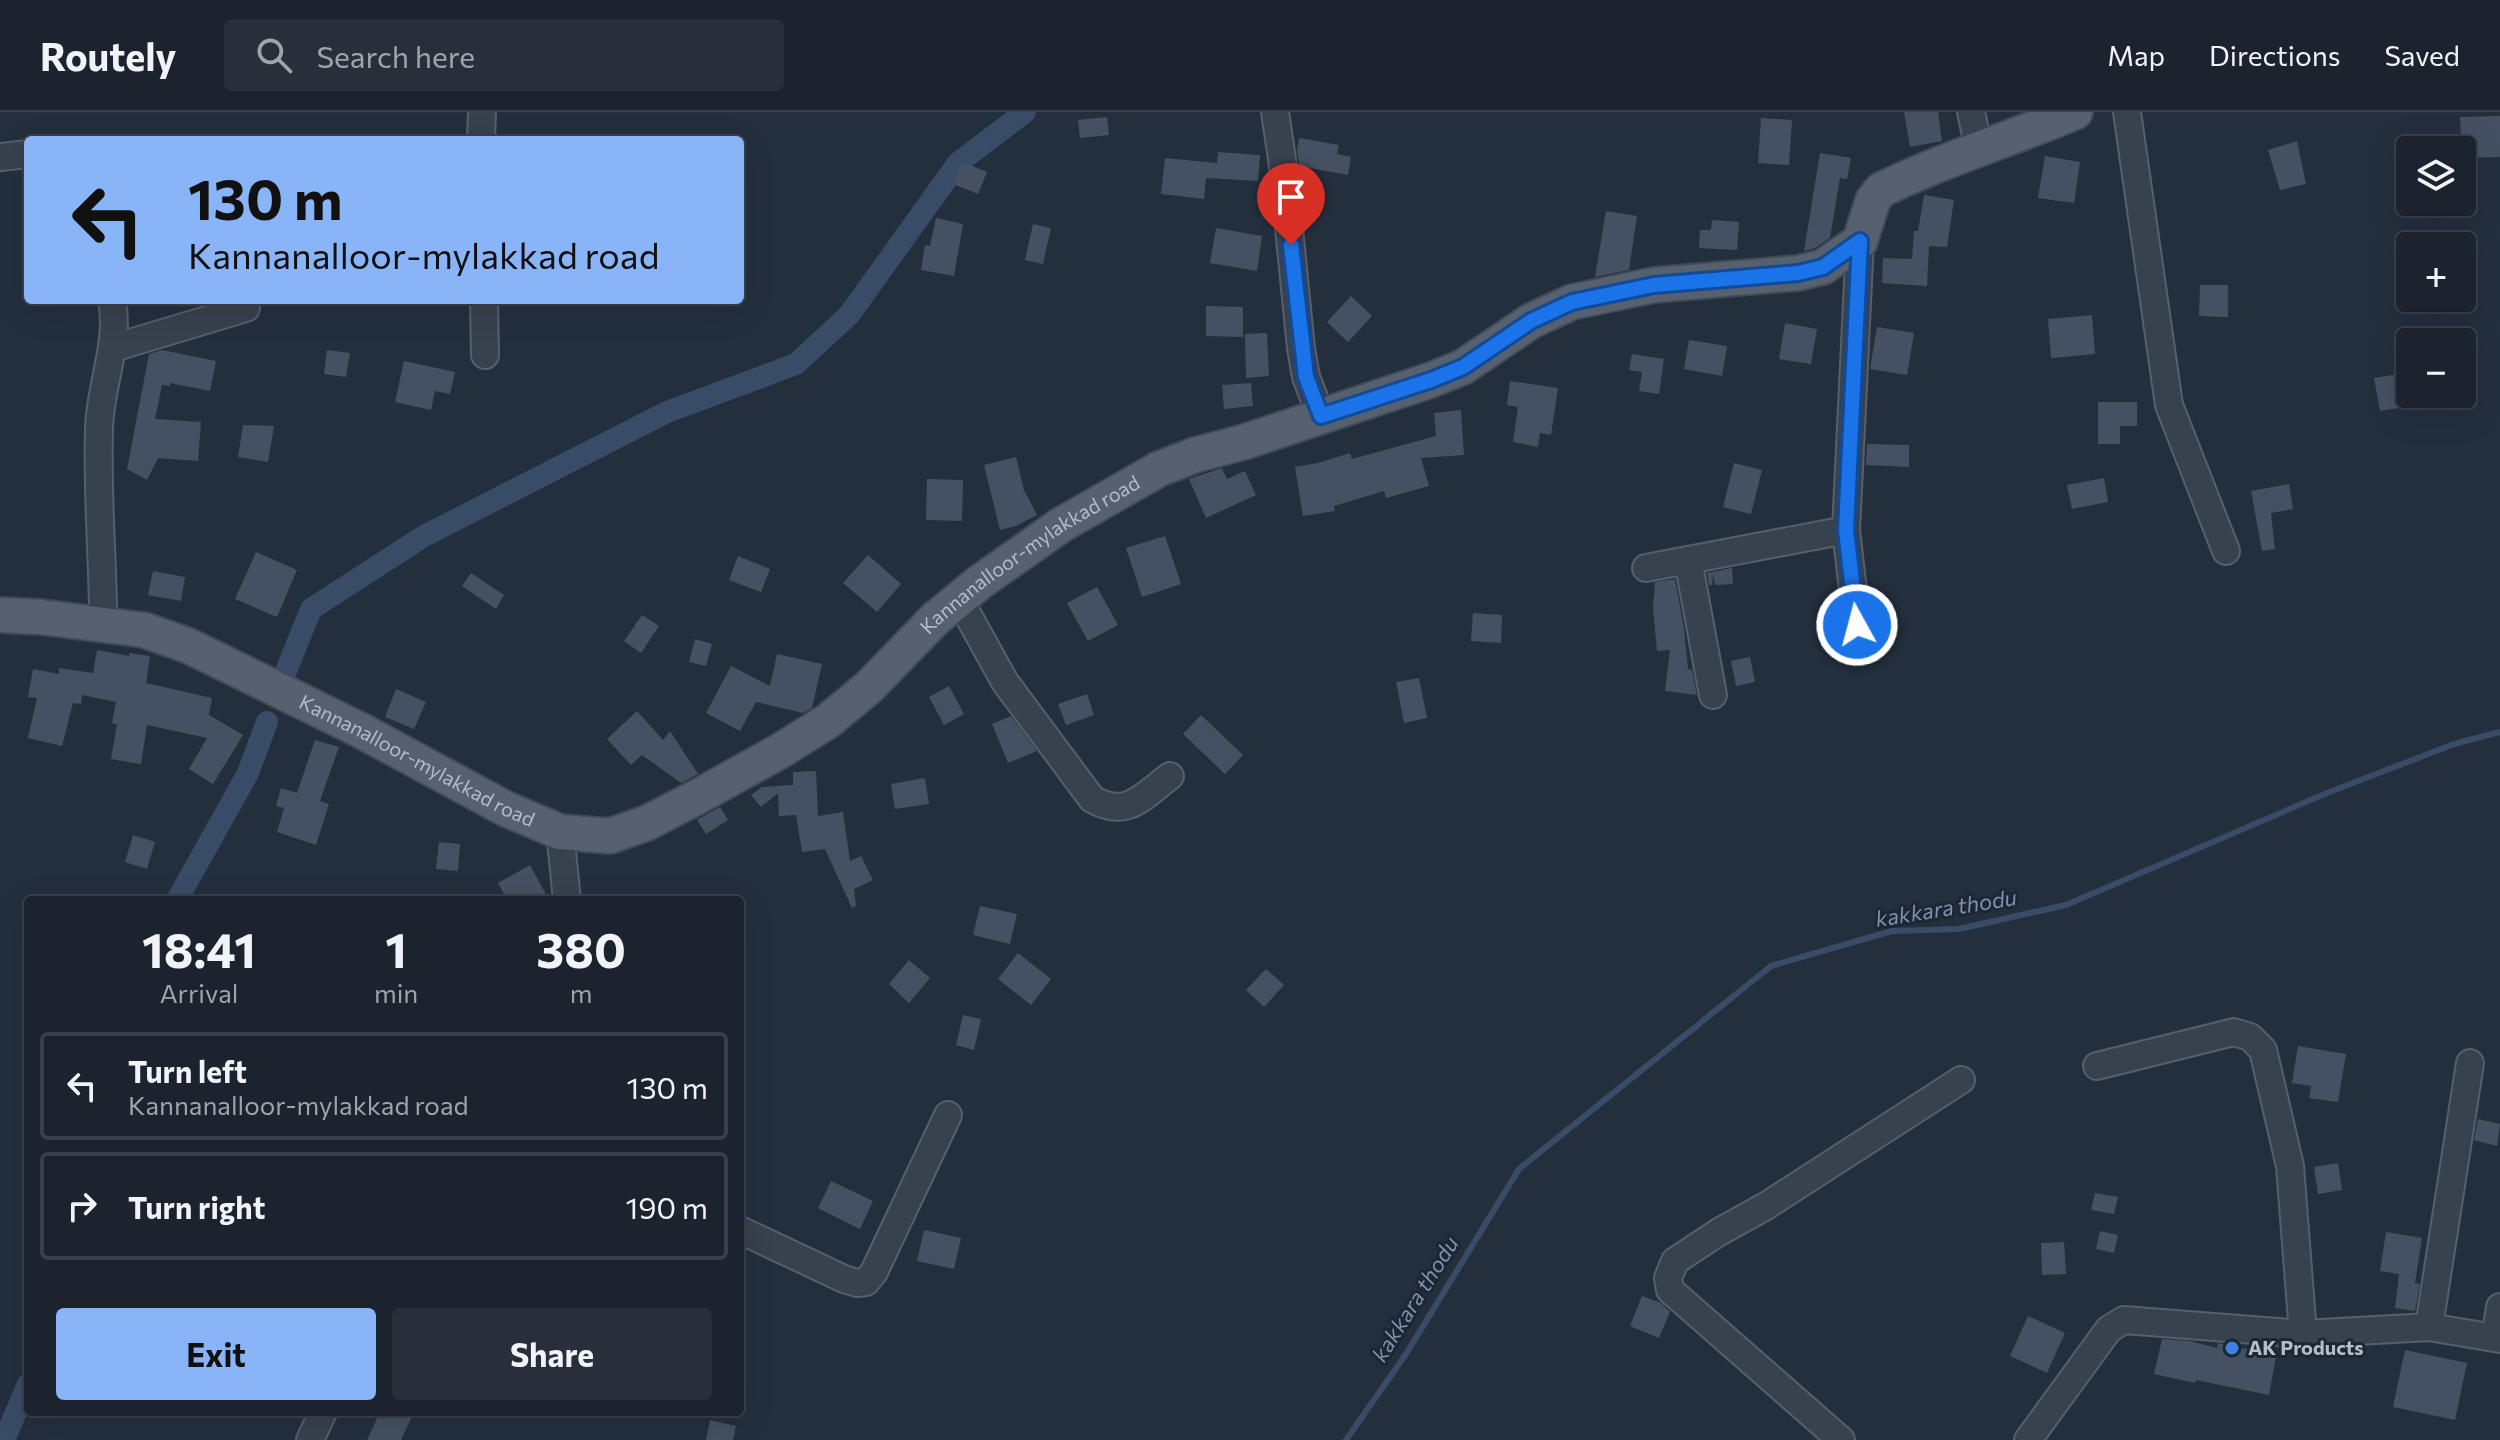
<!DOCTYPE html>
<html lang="en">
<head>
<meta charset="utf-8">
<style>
  :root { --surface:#1b232e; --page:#282f3a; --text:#f1f3f6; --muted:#a0a4aa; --line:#39404a; --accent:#8ab4f8 }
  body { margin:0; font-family:Commissioner,sans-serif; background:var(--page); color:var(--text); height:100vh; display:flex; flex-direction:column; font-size:30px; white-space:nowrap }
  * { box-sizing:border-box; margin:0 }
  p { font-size:26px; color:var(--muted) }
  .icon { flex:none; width:44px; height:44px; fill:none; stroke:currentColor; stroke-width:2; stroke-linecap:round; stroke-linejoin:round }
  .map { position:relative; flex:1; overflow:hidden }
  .panel { position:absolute; left:24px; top:784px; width:720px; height:520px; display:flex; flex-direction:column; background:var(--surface); border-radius:8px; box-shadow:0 8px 32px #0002,0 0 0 2px var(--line) }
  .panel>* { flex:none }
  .top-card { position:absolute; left:24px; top:24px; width:720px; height:168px; border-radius:8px; box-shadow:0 8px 32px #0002,0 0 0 2px var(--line); background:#8ab4f8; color:#111; overflow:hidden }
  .tools { position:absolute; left:2396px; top:24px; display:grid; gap:16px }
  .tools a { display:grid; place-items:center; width:80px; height:80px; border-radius:8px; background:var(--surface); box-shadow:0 8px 32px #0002,0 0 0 2px var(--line); font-size:40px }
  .pin { position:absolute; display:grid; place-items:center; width:68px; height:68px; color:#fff; margin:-82px -34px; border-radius:50% 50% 50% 0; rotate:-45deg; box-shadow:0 0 8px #0007 }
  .pin .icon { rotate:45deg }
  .me { position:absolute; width:88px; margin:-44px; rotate:353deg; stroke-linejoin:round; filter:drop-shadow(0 0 6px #0008) }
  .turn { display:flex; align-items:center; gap:28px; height:168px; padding:0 32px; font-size:36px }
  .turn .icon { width:104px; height:104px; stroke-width:2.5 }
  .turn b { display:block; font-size:56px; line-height:68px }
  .eta { display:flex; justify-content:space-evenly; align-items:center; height:136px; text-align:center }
  .eta b { font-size:48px; font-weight:700; line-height:56px }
  .action { display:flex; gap:16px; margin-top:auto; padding:16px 32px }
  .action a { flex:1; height:92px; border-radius:8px; background:var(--accent); color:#111; font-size:32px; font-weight:700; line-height:92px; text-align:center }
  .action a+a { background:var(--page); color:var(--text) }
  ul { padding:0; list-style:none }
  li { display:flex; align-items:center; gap:24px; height:108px; margin:0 16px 12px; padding:0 16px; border:4px solid var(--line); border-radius:8px }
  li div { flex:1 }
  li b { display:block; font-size:30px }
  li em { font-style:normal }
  header { display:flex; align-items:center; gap:48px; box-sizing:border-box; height:112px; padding:0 40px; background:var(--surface); border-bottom:2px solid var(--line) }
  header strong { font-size:38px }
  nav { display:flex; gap:44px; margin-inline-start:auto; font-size:28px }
  .search { width:560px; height:72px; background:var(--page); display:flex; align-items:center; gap:20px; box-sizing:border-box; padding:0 28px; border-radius:8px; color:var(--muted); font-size:30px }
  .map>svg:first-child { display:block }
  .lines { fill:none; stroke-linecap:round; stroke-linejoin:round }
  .stream { stroke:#394c67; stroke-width:6 }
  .canal { stroke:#394c67; stroke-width:22 }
  .building { fill:#455162 }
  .minor-casing { stroke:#565f6c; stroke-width:30 }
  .major-casing { stroke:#414a57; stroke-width:38 }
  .minor { stroke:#38414e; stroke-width:26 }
  .major { stroke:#56606e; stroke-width:34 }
  .route-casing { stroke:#114b97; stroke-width:20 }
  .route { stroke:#1a73e8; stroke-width:14 }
  .shop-dot { fill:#3f7fe0; stroke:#1d2633; stroke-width:3 }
  .labels { text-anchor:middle; stroke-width:6; stroke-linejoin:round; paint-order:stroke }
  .street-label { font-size:20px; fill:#b4bcc9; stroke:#1d2633 }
  .poi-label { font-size:20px; font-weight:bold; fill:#b4bcc9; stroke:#1d2633; text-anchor:start }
  .water-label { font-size:22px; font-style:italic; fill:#7c92b1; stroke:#1d2633 }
</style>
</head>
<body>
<header>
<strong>Routely</strong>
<div class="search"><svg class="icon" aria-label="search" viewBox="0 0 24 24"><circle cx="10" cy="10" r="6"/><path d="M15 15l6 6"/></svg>Search here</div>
<nav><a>Map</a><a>Directions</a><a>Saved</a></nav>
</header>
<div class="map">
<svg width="2500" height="1328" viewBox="0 0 2500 1328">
  <rect width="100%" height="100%" fill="#242f3e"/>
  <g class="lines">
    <!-- stream -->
    <polyline class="stream" points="1346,1328 1406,1242 1519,1057 1771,854 1892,819 1959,817 2066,793 2327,681 2454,632 2500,620"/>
    <!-- canal -->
    <g class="canal">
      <polyline points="284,564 311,497 424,424 667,300 796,252 849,203 958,51 1025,0"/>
      <polyline points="177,788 248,661 267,610"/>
      <polyline points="4,1328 28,1272"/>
    </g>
  </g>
  <!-- building -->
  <g class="building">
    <polygon points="1904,0 1938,0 1942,29 1910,35"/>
    <polygon points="2500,4 2500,45 2462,46 2460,5"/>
    <polygon points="1107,5 1109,23 1080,26 1078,8"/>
    <polygon points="1761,6 1792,8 1789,53 1758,51"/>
    <polygon points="1299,26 1339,33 1337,42 1351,45 1348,63 1299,54 1297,38"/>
    <polygon points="2297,29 2306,72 2280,78 2268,38"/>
    <polygon points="1218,40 1260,43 1258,69 1206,66 1204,87 1161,82 1165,46 1217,51"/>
    <polygon points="1820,41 1851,46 1847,67 1840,66 1830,126 1815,136 1804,139"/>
    <polygon points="2045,44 2080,50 2074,91 2038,86"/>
    <polygon points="962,50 987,60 978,82 953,72"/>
    <polygon points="1924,83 1954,88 1947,135 1929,134 1927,174 1882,171 1883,146 1912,147 1914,119 1918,119"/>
    <polygon points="1606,99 1637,104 1629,158 1595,165"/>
    <polygon points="936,106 963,112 954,164 921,158 925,133 930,134"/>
    <polygon points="1712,108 1739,110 1737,138 1699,136 1700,118 1711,118"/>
    <polygon points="1033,112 1051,116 1043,152 1025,148"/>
    <polygon points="1216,116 1262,124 1257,159 1210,151"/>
    <polygon points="2200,173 2228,173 2228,205 2199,204"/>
    <polygon points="1351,184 1372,204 1348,230 1327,210"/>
    <polygon points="1206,194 1243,195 1243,225 1206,224"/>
    <polygon points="2092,203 2095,242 2051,246 2048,207"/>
    <polygon points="1785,211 1817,217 1811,252 1779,247"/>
    <polygon points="1877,215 1914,221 1907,263 1870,257"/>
    <polygon points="1267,221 1269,264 1246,266 1245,222"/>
    <polygon points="1689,228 1727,234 1722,264 1684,257"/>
    <polygon points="162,238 216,249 210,279 170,271 170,274 162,273 155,307 201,310 198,349 158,346 147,368 127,357 149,242"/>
    <polygon points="327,238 350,241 346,265 324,262"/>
    <polygon points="1632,242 1664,247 1659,282 1639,279 1642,260 1629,258"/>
    <polygon points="404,249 455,260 450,282 435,279 431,298 395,290"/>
    <polygon points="2405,261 2410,294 2380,299 2374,266"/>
    <polygon points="1510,269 1558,276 1551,323 1540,321 1538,335 1513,330 1518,295 1507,293"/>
    <polygon points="1251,271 1253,294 1224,297 1222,273"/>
    <polygon points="2098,290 2137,290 2137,314 2120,314 2120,332 2098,332"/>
    <polygon points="1461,298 1464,343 1421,346 1429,374 1386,386 1384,379 1334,394 1335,399 1303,404 1295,355 1318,351 1350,341 1352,347 1436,324 1434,301"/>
    <polygon points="243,313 274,314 268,350 238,345"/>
    <polygon points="1867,332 1909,333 1909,355 1866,353"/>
    <polygon points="1016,345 1024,378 1037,403 1016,414 1000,418 984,353"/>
    <polygon points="1734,351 1762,358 1751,402 1723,395"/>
    <polygon points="1222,356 1227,367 1245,359 1256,383 1206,406 1189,367"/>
    <polygon points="2104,366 2108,390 2072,397 2067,373"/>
    <polygon points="927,367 963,368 962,409 926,408"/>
    <polygon points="2289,372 2293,397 2271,401 2275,437 2262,439 2251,379"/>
    <polygon points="1165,424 1181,472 1142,485 1126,436"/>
    <polygon points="256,440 297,458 277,505 235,487"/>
    <polygon points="868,443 901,472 877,500 843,471"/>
    <polygon points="738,444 770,457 761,480 729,468"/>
    <polygon points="1732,456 1733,472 1715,473 1713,462 1712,473 1709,473 1707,461"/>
    <polygon points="153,459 185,465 181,489 148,483"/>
    <polygon points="471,461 504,483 496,497 462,474"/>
    <polygon points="1675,467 1684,516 1688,557 1692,558 1697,583 1665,579 1670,538 1657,539 1653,495 1655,470"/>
    <polygon points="1097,475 1118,513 1088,529 1067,491"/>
    <polygon points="1473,501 1502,503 1501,531 1471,529"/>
    <polygon points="642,503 659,514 641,541 624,529"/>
    <polygon points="695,527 712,532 706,554 689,550"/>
    <polygon points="97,538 129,544 129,541 150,544 146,571 212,586 209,603 243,623 213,672 189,657 207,626 147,613 141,652 111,647 117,612 112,611 116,590 82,583 81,592 73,591 62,634 28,626 37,586 28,585 33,557 59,562 59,556 93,561"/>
    <polygon points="777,542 822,552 812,596 803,601 756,590 740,619 706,601 731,554 770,574"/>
    <polygon points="1750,545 1755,570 1736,574 1731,549"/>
    <polygon points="1419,566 1427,606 1404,611 1396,570"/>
    <polygon points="949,574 964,602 944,613 929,585"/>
    <polygon points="396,577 426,590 414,617 385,605"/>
    <polygon points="1087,582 1094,603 1066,613 1058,592"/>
    <polygon points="637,599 663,628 670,619 698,662 681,671 642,643 631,653 607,627"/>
    <polygon points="1201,603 1243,643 1225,662 1183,622"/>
    <polygon points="1011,604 1037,639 1008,651 992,612"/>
    <polygon points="315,628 339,635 320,689 329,692 316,733 277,720 284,696 276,694 281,676 297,681"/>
    <polygon points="816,659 818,704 843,700 850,749 861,744 873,768 854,777 856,794 852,796 825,737 802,740 796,703 779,704 778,681 761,695 751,683 762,675 793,673 793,660"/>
    <polygon points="925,666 929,692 895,697 891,672"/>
    <polygon points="720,695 728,708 706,722 697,708"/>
    <polygon points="133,723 155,730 147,757 125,750"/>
    <polygon points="439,730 460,732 458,759 436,757"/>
    <polygon points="530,753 549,788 507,788 498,771"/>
    <polygon points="980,794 1017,802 1010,832 973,823"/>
    <polygon points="1018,841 1051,867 1031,893 998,867"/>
    <polygon points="909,848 930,866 909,891 889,872"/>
    <polygon points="1266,857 1284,873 1264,895 1246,878"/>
    <polygon points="963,903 981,907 974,938 956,933"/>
    <polygon points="2298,934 2346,942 2338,990 2309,986 2311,974 2292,971"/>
    <polygon points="2478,1007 2500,1012 2497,1034 2474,1028"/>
    <polygon points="2338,1051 2342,1078 2318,1082 2314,1055"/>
    <polygon points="831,1069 873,1089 860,1117 818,1096"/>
    <polygon points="2095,1081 2118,1085 2114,1102 2091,1098"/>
    <polygon points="924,1118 961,1126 954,1157 917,1149"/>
    <polygon points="2100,1119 2118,1123 2114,1141 2096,1137"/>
    <polygon points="2386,1120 2422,1126 2415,1171 2420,1172 2415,1199 2395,1196 2399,1162 2380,1159"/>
    <polygon points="2064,1130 2066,1162 2042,1163 2041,1131"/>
    <polygon points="1642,1184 1661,1191 1670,1200 1659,1226 1630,1214"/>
    <polygon points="2028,1204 2065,1221 2047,1261 2010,1244"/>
    <polygon points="2162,1227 2190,1229 2217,1236 2218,1231 2223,1232 2250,1238 2249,1241 2276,1245 2269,1283 2196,1268 2195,1271 2154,1262"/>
    <polygon points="2405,1238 2467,1251 2455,1308 2393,1295"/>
    <polygon points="380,1300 414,1300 401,1328 367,1328"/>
    <polygon points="710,1308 736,1314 733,1328 706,1328"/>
  </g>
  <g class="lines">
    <!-- minor casing -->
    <g class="minor-casing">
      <g id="minor">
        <polyline points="1275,0 1282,47 1301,236 1306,265 1321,304"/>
        <polyline points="1971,0 1979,37"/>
        <polyline points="2127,0 2169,293 2226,439"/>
        <polyline points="481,28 482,0"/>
        <polyline points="0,45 28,42"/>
        <polyline points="484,188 485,243"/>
        <polyline points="113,236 246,196 245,188"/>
        <polyline points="1688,448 1713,583"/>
        <polyline points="1646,456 1846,418"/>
        <path d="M959,487L1005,570L1092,687C1127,707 1142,685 1170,664"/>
        <path d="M106,512L103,496C102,437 97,376 99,317C100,273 120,233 112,188"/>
        <polyline points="1857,513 1846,418 1860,129"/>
        <polyline points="560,720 567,788"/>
        <polyline points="2097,954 2234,920 2250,925 2263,938 2290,1054 2303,1222"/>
        <polyline points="740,1118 844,1167 857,1171 866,1170 874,1160 948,1003"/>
        <polyline points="2429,1215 2470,951"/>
        <polyline points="2495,1226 2500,1195"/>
        <polyline points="310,1328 323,1300"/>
        <polyline points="1841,1328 1670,1178 1668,1166 1675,1149 1719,1120 1766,1094 1961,968"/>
        <polyline points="2028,1328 2109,1217 2124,1208 2303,1222 2429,1215 2500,1227"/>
      </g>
    </g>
    <!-- major casing -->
    <g class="major-casing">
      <g id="major">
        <path id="s1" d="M0,503L41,505L144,518L189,534L360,618L506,697L560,720L610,724L647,711L699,684L780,639L828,609L869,575L935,507L980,470L1061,413L1159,357L1195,343L1244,330L1431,268L1463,255L1531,209L1572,190L1654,173L1798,161L1823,155L1860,129L1873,88L1881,78C1944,47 2011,27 2075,0"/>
      </g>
    </g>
    <!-- minor -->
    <use href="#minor" class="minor"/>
    <!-- major -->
    <use href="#major" class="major"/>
  </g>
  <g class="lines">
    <!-- route casing -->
    <g class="route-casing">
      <polyline id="route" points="1291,133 1306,265 1321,304 1431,268 1463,255 1531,209 1572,190 1654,173 1798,161 1823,155 1860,129 1846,418 1857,513"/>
    </g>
    <!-- route -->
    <use href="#route" class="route"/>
  </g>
  <!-- markers -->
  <circle class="shop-dot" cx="2232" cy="1236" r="8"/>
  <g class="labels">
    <!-- street labels -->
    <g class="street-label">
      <text dy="7" stroke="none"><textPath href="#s1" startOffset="1168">Kannanalloor-mylakkad road</textPath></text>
      <text dy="7" stroke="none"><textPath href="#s1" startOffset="448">Kannanalloor-mylakkad road</textPath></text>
    </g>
    <!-- poi labels -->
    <g class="poi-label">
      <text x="2248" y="1243">AK Products</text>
    </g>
    <!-- water labels -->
    <g class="water-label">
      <text transform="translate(1946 796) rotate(-9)" y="8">kakkara thodu</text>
      <text transform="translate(1415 1187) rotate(-58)" y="8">kakkara thodu</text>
    </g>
  </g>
</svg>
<div class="tools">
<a><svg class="icon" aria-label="layers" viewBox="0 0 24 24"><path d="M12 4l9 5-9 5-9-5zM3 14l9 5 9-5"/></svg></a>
<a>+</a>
<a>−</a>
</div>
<div class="pin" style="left:1291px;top:133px;background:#d93025"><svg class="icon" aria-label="arrive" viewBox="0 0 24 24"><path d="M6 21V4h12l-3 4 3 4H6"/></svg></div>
<svg class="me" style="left:1857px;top:513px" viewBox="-20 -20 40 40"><circle r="17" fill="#1a73e8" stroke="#fff" stroke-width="3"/><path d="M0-11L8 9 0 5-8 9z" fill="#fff"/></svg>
<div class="top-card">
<div class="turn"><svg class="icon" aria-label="left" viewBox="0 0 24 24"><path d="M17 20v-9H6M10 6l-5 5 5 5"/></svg><div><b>130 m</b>Kannanalloor-mylakkad road</div></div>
</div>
<section class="panel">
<div class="eta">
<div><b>18:41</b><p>Arrival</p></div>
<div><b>1</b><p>min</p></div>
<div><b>380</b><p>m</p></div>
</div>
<ul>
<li><svg class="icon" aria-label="left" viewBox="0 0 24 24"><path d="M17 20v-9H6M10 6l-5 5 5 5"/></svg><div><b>Turn left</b><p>Kannanalloor-mylakkad road</p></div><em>130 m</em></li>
<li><svg class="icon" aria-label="right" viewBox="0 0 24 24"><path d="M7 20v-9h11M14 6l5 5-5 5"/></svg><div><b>Turn right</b></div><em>190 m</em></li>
</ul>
<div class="action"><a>Exit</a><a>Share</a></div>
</section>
</div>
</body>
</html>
